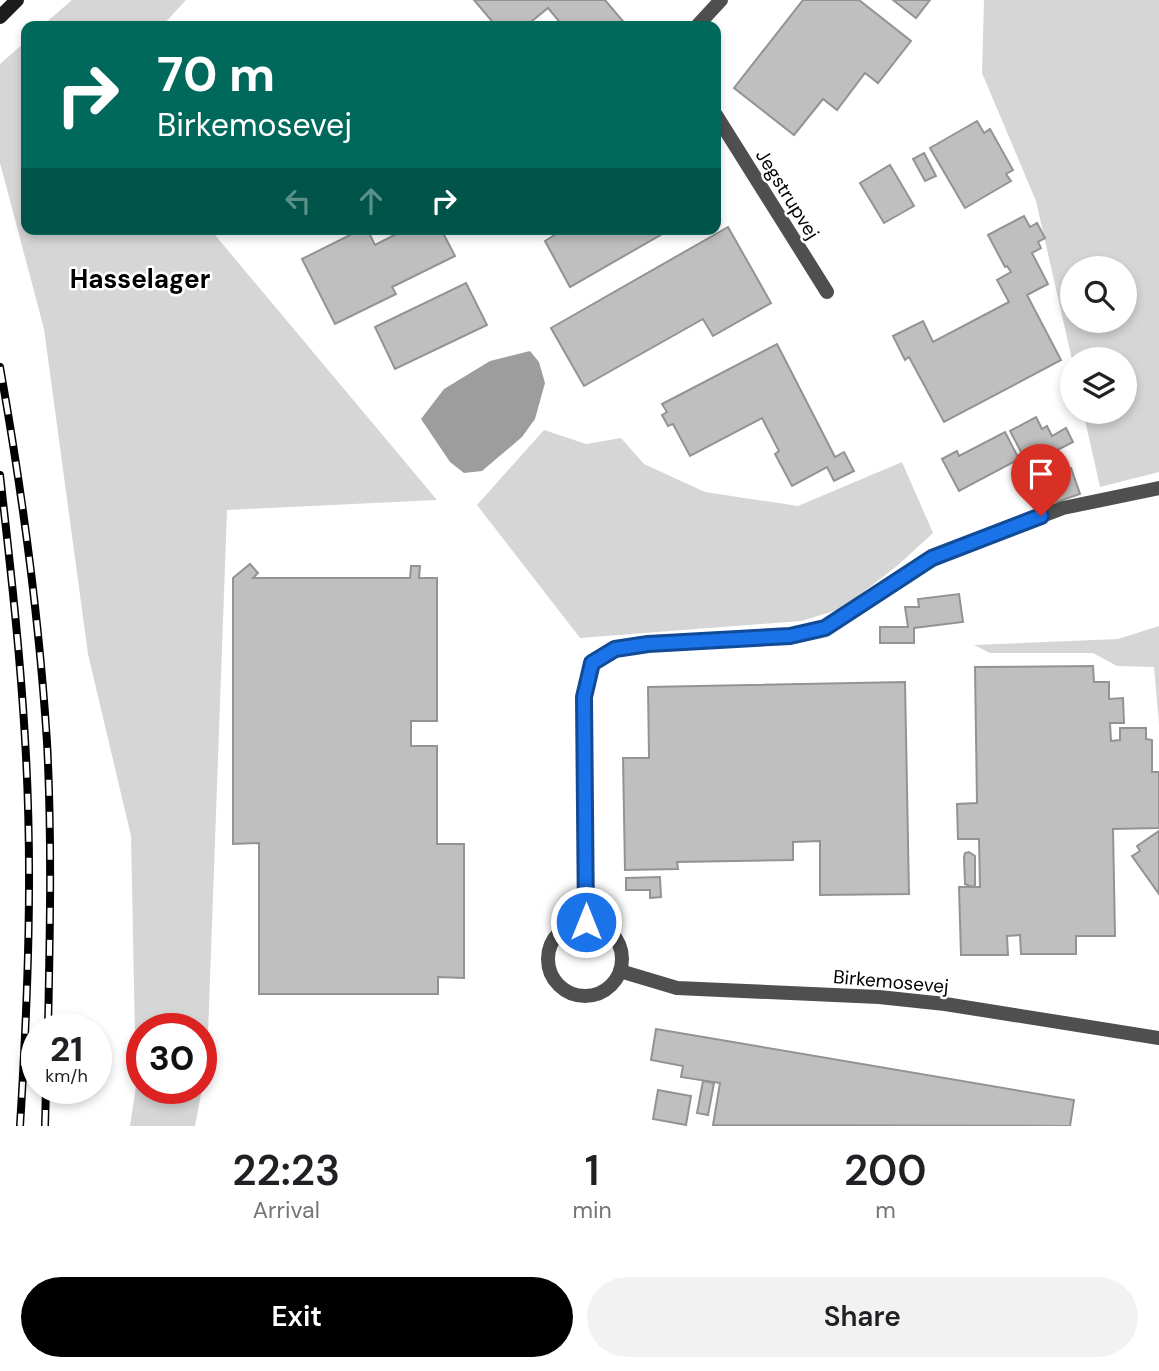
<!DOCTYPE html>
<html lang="en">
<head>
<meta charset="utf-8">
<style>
  :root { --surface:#fff; --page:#f2f2f2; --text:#202124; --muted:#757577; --accent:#000 }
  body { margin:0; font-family:"DM Sans",sans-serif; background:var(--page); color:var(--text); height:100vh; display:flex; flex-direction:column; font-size:26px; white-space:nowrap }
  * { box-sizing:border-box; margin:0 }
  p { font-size:23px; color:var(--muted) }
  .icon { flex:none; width:38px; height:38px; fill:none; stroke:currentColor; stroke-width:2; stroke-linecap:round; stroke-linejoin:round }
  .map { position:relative; height:1126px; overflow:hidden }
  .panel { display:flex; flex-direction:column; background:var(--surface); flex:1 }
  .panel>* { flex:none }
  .top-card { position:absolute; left:21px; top:21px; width:700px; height:214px; border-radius:14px; box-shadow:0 4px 10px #0003; background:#00695c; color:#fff; overflow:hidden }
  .fabs { position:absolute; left:1060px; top:256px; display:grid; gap:14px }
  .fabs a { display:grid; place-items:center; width:77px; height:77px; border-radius:50%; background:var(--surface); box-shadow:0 4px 10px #0003; font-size:35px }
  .speed { position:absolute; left:21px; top:1013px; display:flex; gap:14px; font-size:35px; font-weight:700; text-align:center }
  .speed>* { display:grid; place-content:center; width:91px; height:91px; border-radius:50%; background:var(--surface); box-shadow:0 4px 10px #0003; line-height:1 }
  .speed small { font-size:18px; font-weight:400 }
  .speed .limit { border:10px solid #d22; background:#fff; color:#111 }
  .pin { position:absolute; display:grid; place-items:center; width:60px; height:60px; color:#fff; margin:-72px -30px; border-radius:50% 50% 50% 0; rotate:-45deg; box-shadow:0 0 7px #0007 }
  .pin .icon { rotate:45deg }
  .me { position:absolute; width:77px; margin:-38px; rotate:0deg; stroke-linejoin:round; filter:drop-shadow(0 0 5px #0008) }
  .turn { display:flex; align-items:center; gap:24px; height:147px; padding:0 21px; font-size:32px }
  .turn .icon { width:91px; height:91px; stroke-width:2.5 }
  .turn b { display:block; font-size:49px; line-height:60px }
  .lanes { display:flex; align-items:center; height:66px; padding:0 21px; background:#0003; justify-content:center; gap:35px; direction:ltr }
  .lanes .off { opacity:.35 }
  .eta { display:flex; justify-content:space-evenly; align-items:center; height:119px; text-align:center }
  .eta b { font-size:42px; font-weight:600; line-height:49px }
  .primary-button { display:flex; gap:14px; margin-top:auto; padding:14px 21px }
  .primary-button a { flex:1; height:80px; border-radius:42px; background:var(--accent); color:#fff; font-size:28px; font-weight:600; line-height:80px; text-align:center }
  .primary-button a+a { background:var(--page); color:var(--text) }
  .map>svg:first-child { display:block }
  .green { fill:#d6d6d6; fill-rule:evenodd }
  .water { fill:#9d9d9d }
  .building { fill:#bfbfbf; stroke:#939393; stroke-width:2 }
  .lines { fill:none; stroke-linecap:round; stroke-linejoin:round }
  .minor { stroke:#4f4f4f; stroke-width:14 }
  .secondary { stroke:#1c1c1c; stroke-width:14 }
  .rail-casing { stroke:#000; stroke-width:8 }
  .rail { stroke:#fff; stroke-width:5; stroke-dasharray:16; stroke-linecap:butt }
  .route-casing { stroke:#114b97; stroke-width:18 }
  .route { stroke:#1a73e8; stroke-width:12 }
  .labels { text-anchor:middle; stroke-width:5; stroke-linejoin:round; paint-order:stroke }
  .street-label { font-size:19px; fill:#000; stroke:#fff }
  .district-label { font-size:26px; font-weight:bold; fill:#000; stroke:#fff }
</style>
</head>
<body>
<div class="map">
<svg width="1159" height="1126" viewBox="0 0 1159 1126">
  <rect width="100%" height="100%" fill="#fff"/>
  <!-- green -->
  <g class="green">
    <polygon points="72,0 186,0 162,26 42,26"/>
    <path d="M984,0H1159V472L1100,487L1083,411H1125V359H1073V364L1036,201L982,73ZM1073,268H1125V320H1073Z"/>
    <path d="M26,41V229H210L437,500L227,510L207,1062L195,1126H130L136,1086L131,836L88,654L44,329L0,163V64ZM201,1029V1088H142V1029Z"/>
    <polygon points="544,430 586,444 621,438 644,464 705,492 798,506 902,462 933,533 897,566 841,609 801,621 580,638 477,505"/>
    <polygon points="1159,626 1159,724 1154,667 1117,666 1093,653 990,653 974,645 1118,639"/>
  </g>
  <!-- water -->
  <polygon class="water" points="530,351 539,362 545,383 535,419 522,437 482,471 464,473 450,462 421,419 444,389 490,361"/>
  <!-- building -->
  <g class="building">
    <polygon points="474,0 605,0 627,26 563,26 548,8 526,26 496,26"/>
    <polygon points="803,0 859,0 911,41 878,83 865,73 837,110 823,99 794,135 734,88"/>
    <polygon points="893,0 930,0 916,18"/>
    <polygon points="977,121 984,133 990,129 1013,170 1006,174 1011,181 965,208 930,148"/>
    <polygon points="924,153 936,176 925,181 913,159"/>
    <polygon points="890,165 914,206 884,223 860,183"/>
    <polygon points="1024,216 1030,227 1037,223 1045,238 1038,242 1041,248 1032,253 1048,284 1027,295 1061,360 944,422 909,357 905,360 893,336 923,321 933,342 1009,302 997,280 1011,272 1007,266 1005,267 988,235"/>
    <polygon points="728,227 771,303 713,336 703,319 584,386 551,328"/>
    <polygon points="362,229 367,229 375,245 406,229 441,229 455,256 392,287 396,294 335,324 302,259"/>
    <polygon points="564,229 671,229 570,287 545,241"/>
    <polygon points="466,283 487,325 395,369 375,327"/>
    <polygon points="777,344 835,457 844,452 854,471 834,481 827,467 792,486 775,454 779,451 762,418 690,456 673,424 668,426 662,415 667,412 662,404"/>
    <polygon points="1036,417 1042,429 1047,426 1052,436 1066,428 1073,442 1028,465 1010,431"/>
    <polygon points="1005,432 1019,459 959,491 942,459 957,451 959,456"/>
    <polygon points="1071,468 1080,494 1051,504 1042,478"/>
    <polygon points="250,564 258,573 253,578 410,578 411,566 420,566 419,578 437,578 437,721 411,721 411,746 437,746 437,844 464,844 464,978 438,977 438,994 259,994 259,843 233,844 233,578"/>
    <polygon points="959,594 963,622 914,628 914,643 880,643 880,627 908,627 905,607 919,607 918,599"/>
    <polygon points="1093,666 1094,682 1109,682 1109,699 1123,698 1124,723 1110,723 1111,741 1120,740 1120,728 1146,728 1146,739 1152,740 1152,772 1159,772 1159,828 1113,829 1115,936 1076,936 1076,954 1021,954 1020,935 1007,936 1008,955 961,955 959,887 980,887 979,839 958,839 957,804 977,803 975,667"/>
    <polygon points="905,682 909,894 820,895 820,841 793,842 793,860 677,862 678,869 625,870 623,758 649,758 648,687"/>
    <polygon points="1159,831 1159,894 1132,856 1140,851 1137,846"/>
    <polygon points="969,852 975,856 975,885 972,887 965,884 964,857 965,853"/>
    <polygon points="660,877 661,897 650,898 650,890 626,890 626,878"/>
    <polygon points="656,1029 1074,1100 1070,1126 713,1125 720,1083 681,1077 683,1066 651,1060"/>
    <polygon points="703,1081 714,1083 708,1115 697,1113"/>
    <polygon points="658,1090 691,1096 686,1125 653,1119"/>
  </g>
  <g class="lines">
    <!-- minor -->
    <g class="minor">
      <polyline points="697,26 721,0"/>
      <polyline points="716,115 827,292"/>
      <polyline points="586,922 585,697 592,663 616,649 648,644 790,636 825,628 932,558 1063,508 1159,488"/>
      <circle cx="585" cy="959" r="37"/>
      <polyline points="620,971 677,988 879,997 945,1004 1159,1038"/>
    </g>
    <!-- secondary -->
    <polyline class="secondary" points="0,17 17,0"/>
    <!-- rail casing -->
    <g class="rail-casing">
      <g id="rail">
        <path d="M0,367C22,491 39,616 47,742C52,837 50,934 48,1029"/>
        <path d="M0,475C10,563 20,651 25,739C33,868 28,998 20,1126"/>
        <polyline points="45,1126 46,1088"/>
      </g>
    </g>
    <!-- rail -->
    <use href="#rail" class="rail"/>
  </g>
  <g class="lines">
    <!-- route casing -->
    <g class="route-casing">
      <polyline id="route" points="586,922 584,697 592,663 615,649 648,644 790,636 825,628 932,558 1041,516"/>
    </g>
    <!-- route -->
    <use href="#route" class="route"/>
  </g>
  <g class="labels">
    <!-- street labels -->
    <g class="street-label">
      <text transform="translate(788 194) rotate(58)" y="7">Jegstrupvej</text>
      <text transform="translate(891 981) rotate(5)" y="7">Birkemosevej</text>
    </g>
    <!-- district labels -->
    <g class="district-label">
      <text x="140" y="288">Hasselager</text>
    </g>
  </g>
</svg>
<div class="fabs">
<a><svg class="icon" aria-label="search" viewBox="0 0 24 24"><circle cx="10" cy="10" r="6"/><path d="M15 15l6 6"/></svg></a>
<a><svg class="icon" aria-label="layers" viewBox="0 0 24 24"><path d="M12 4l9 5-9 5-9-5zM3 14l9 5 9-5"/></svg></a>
</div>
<div class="speed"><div>21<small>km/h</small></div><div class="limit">30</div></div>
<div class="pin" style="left:1041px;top:516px;background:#d93025"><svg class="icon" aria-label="arrive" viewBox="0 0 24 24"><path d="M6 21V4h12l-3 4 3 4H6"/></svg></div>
<svg class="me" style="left:586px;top:922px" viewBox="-20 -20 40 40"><circle r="17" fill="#1a73e8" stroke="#fff" stroke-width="3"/><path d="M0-11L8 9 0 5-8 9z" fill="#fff"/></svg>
<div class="top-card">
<div class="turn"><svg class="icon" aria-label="right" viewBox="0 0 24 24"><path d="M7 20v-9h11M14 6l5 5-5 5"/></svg><div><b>70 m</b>Birkemosevej</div></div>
<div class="lanes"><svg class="icon off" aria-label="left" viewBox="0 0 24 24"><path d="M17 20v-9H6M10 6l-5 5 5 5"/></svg><svg class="icon off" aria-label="ahead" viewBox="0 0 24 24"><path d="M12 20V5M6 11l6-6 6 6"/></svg><svg class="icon" aria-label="right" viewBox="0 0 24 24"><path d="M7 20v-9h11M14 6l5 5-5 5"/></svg></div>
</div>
</div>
<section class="panel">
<div class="eta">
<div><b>22:23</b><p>Arrival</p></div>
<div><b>1</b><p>min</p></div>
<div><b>200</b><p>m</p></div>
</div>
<div class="primary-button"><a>Exit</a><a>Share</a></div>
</section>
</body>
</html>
